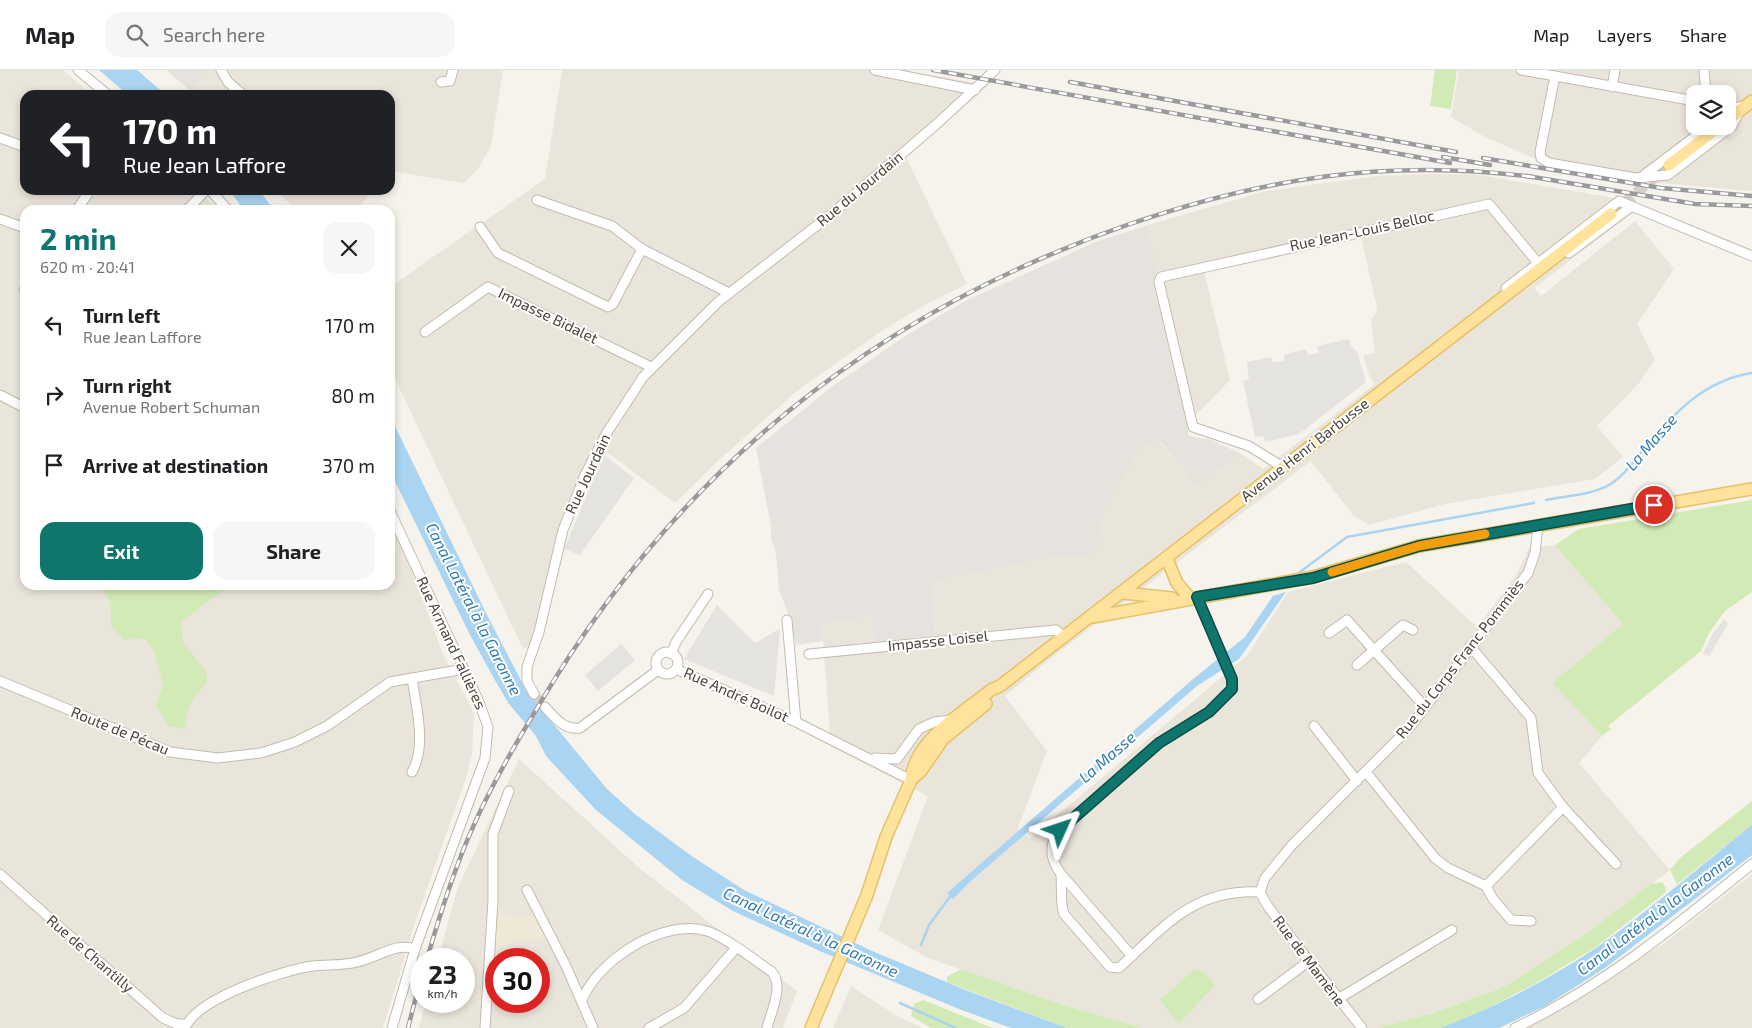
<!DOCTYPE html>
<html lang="en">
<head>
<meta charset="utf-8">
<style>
  :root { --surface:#fff; --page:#f6f6f6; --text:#202124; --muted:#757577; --line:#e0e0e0; --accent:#0f766e }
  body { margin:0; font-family:"Exo 2",sans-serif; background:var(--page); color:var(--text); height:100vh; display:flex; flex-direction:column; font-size:19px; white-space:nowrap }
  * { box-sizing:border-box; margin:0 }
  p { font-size:16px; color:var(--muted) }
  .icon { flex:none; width:28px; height:28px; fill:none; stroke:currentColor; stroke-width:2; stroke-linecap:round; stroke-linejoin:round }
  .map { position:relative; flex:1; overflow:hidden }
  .drawer { position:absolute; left:20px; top:135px; width:375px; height:385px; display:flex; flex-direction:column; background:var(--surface); border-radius:15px; box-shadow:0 2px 8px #0003 }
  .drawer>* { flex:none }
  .banner { position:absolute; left:20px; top:20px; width:375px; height:105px; border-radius:15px; box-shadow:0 2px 8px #0003; background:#202124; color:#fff; overflow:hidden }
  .buttons { position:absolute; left:1686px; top:15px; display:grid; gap:10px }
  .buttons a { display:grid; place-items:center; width:50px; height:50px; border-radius:10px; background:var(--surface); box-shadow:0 2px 8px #0003; font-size:25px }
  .speed { position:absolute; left:410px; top:878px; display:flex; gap:10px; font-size:25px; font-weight:700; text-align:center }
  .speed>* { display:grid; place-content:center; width:65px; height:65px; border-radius:50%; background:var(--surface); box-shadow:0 2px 8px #0003; line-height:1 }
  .speed small { font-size:12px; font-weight:400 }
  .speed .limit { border:8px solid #d22; background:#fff; color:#111 }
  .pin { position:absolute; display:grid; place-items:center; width:42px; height:42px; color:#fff; margin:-21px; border:2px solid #fff; border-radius:50%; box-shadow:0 1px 5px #0007 }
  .me { position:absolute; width:55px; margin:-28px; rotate:48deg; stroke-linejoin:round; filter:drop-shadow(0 0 4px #0008) }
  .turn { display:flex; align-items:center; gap:18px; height:105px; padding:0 20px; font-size:22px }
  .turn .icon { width:65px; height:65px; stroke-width:2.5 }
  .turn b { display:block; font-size:35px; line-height:42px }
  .round { display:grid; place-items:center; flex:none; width:52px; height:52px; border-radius:15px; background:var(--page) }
  .summary { display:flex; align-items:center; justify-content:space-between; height:85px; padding:0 20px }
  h1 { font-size:30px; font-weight:700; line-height:38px; color:var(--accent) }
  .cta { display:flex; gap:10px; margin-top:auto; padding:10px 20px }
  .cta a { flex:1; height:58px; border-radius:15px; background:var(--accent); color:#fff; font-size:20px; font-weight:700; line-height:58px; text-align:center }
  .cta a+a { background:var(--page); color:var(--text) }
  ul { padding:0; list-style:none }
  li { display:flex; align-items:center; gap:15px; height:70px; padding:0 20px }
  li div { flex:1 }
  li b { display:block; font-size:19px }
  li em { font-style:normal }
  header { display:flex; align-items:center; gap:30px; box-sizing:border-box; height:70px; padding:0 25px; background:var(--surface); border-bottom:1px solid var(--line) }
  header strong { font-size:24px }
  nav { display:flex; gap:28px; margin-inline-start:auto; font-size:18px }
  .search { width:350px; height:45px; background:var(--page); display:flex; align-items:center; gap:12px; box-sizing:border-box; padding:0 18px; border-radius:15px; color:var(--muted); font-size:19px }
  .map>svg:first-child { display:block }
  .residential { fill:#eae5da; fill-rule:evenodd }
  .industrial { fill:#e6e2dd }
  .education { fill:#efe8d6 }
  .green { fill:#d2eab5 }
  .parking { fill:#e5e3e0 }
  .water { fill:#a9d4f2 }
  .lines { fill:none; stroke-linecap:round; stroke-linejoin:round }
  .stream { stroke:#a9d4f2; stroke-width:2.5 }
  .minor-tunnel { stroke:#d4d0c8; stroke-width:9; stroke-dasharray:9 4.5; stroke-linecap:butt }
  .major-tunnel { stroke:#d4d0c8; stroke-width:11; stroke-dasharray:11 5.5; stroke-linecap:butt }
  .minor-casing { stroke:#c2bbae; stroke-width:11 }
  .major-casing { stroke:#e6c16a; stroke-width:14 }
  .minor { stroke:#fff; stroke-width:9 }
  .major { stroke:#ffe39c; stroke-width:11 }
  .rail-casing { stroke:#9a9a9a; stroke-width:4.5 }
  .rail { stroke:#fff; stroke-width:2.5; stroke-dasharray:8; stroke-linecap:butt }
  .route-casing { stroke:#0a4d48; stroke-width:12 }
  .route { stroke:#0f766e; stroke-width:9 }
  .slow { stroke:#f59e0b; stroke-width:9 }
  .labels { text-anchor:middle; stroke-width:4; stroke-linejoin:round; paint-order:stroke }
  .street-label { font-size:15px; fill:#4b4439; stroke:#fff }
  .water-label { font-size:16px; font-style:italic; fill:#2e7ab2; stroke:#fff }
</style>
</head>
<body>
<header>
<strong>Map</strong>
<div class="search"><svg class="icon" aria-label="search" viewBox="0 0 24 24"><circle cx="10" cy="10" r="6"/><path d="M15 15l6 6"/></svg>Search here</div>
<nav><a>Map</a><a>Layers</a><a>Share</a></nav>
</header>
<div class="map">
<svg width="1752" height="958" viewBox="0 0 1752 958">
  <rect width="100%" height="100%" fill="#f6f3ec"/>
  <!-- residential -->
  <g class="residential">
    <polygon points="0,0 63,0 92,25 25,25 25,120 198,120 218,140 25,140 25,515 390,515 390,441 442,582 474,643 472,684 466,708 416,850 383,958 0,958"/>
    <polygon points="204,0 503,0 491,76 479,97 464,113 390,101 390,25 194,25 192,22"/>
    <polygon points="562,0 901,0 989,15 906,87 967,214 925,235 883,260 797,321 720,389 675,433 603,379 569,453 530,575 523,579 390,298 390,217 545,109"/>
    <path d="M1459,0H1752V121L1637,111L1538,90L1485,67L1451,47ZM1695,24H1728V56H1695Z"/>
    <polygon points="1432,104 1480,105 1614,128 1629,145 1534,218 1541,226 1635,151 1674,199 1637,254 1655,290 1639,313 1597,356 1623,387 1595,409 1445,434 1369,455 1353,445 1311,391 1060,581 1005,626 1047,681 1018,758 1029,769 1247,586 1288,522 1406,492 1477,557 1516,506 1529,478 1555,475 1623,554 1554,613 1602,666 1579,693 1670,800 1586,864 1504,917 1433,943 1378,958 1142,958 1060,934 928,888 878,860 928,726 831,677 822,556 872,545 936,565 931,512 1038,490 1096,484 1105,440 1137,377 1159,371 1196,416 1242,384 1263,399 1375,314 1369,305 1363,285 1375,283 1371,249 1377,242 1377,238 1361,167 1204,201 1230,310 1195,346 1185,351 1153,212 1157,201 1148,155 1266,121 1377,106"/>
    <polygon points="277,120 373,120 356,140 295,140"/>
    <path d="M519,689L637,796L797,921L783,958H419L426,931H464V889H438L458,817ZM496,889H539V931H496Z"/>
    <polygon points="1752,804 1752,958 1527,958 1666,872"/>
    <polygon points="851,916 897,946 923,958 833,958"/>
  </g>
  <!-- industrial -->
  <g class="industrial">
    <polygon points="166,0 204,0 192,22"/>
    <polygon points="1148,155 1157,201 1153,212 1189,366 1211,370 1242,384 1196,416 1160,371 1138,377 1105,440 1096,484 1038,490 931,512 936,566 875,572 872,545 822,556 823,571 796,575 791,551 779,520 776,484 771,468 771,456 756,378 834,315 907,265 965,231 1096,172"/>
  </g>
  <!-- education -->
  <polygon class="education" points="495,842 535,847 545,869 518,869 493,883"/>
  <!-- green -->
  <g class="green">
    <polygon points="1435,0 1457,0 1451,39 1430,36"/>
    <polygon points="1752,430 1752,522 1725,541 1709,563 1701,581 1608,656 1611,659 1602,666 1553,613 1623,554 1555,475 1579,459"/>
    <path d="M98,515H230L181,552L183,573L206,601L207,613C192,627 185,638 186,659L169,656L156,636L163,615L154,581L145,568L124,570L111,556L110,530Z"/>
    <polygon points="1752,731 1752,755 1677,814 1670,800 1680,788"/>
    <polygon points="1662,812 1666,818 1665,823 1596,877 1536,913 1471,947 1440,958 1378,958 1433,943 1504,917 1586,864 1651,814"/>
    <polygon points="961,899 1060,934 1142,958 1067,958 947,912 947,907"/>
    <polygon points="1195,899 1202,901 1215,915 1179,954 1160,930"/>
    <polygon points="923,930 993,958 931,958 911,946 914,934"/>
  </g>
  <!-- parking -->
  <g class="parking">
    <polygon points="1349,269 1351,276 1357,282 1366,312 1299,364 1265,372 1263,366 1255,367 1243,311 1249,310 1247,292 1271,287 1273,293 1285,290 1284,285 1306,279 1308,285 1319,283 1317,276"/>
    <polygon points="604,385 634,408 580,485 564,479"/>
    <polygon points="717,535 755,573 780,559 774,626 684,589"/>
    <polygon points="1724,549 1728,554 1709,586 1703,584 1712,565"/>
    <polygon points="621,574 635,590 598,621 585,605"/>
  </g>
  <!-- water -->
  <g class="water">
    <polygon points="99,0 137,0 166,25 128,25"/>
    <polygon points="229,120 259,120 274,140 244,140"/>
    <polygon points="390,346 489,549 527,622 607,719 636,745 693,787 744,820 872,881 963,919 1067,958 1011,958 959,939 822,882 733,841 682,810 596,740 546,686 536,666 509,634 496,612 470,565 390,401"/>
    <polygon points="1286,522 1239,589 1197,616 973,809 953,829 947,823 1192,610 1245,567 1273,526"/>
    <path d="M1752,755V785L1605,898L1545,936L1499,958H1440C1494,938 1548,910 1596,878C1650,840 1700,796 1752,755Z"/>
  </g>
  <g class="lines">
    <!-- stream -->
    <g class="stream">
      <path d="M1546,430C1565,426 1592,425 1609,415C1623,407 1633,392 1643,380C1673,344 1704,310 1752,303"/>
      <polyline points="1300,502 1347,467 1534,433"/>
      <polyline points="921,875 929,855 952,824"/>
      <polyline points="900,933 956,958"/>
    </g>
    <!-- minor-tunnel -->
    <polyline class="minor-tunnel" points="534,624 545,637"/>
    <!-- major-tunnel -->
    <polyline class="major-tunnel" points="1611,144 1669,95"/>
    <!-- minor casing -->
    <g class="minor-casing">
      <g id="minor">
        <polyline points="78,0 108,25"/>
        <polyline points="221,0 228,12 243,25"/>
        <polyline points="875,0 975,20"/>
        <polyline points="1521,0 1695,31"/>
        <polyline points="1704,0 1706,24"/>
        <polyline points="1555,6 1540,82 1541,88 1549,93 1636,108 1668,105 1732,56 1738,44"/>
        <polyline points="441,12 450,11 453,0"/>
        <polyline points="1612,17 1615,0"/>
        <polyline points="1728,42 1732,38 1745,36"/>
        <polyline points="0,68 25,77"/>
        <polyline points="1644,105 1709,56"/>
        <polyline points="210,120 228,140"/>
        <polyline points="537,130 612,156 642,179 729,223"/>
        <polyline points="77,140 90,120"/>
        <polyline points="187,140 206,120"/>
        <polyline points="0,149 25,158"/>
        <polyline points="480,157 498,183 608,237 613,234 642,179"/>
        <polyline points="1569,183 1632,136"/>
        <polyline points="1506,218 1619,131 1752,186"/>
        <polyline points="24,220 25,219"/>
        <polyline points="425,262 488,217 651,297"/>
        <polyline points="0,325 25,338"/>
        <polyline points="1283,397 1249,376 1193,357 1159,212 1161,207 1489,134 1538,193"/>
        <polyline points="390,441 479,632 488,657 485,688 415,879 392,958"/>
        <polyline points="787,550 796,652 911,710"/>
        <polyline points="1329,563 1347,550 1425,637"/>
        <circle cx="667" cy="593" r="11"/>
        <polyline points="671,584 676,572 708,524"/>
        <polyline points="809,584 1056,560 1064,567"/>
        <polyline points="1357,595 1403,555 1413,560"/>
        <polyline points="676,599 796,652"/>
        <path d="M412,608C416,637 427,675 412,702"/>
        <polyline points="0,611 170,682 218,688 261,683 295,672 327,656 390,612 464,599"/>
        <polyline points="534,624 527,611 527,597 539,562 563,460 585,405 606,364 643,307 718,232 833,143 939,52 995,0"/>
        <path d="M545,637C555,648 564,660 580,658L658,600"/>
        <polyline points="1314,656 1357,711"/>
        <polyline points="875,688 897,689 919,659 934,652 952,650"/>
        <polyline points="1366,702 1435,788 1448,798 1486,816 1563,737 1538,703 1531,648 1470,576"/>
        <polyline points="1563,737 1616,794"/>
        <polyline points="0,804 163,948 177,954 186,954"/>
        <path d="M1061,804C1062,816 1060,834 1064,844L1110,897L1119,898C1165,856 1193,819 1260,822"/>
        <polyline points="1486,816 1493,829 1511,850 1531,851"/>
        <polyline points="527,820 566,896 593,958"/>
        <polyline points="1260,822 1265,808 1292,775 1410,657 1528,503 1535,483 1538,456"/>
        <polyline points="1260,822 1267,835 1295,873 1362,958"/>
        <path d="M1132,886L1061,804C1050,789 1047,775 1061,760L1159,673L1209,642L1233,619L1232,609L1197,527"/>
        <polyline points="1258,929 1309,891"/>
        <polyline points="1338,929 1452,860"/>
        <path d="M582,930C598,890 663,848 707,861C724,866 756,891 772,902C784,916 771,942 767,958"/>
        <path d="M185,958C197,928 281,901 312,896C327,894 342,896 357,892C377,888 395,872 415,879"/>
        <polyline points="485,958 493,830 493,764 509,721"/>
        <polyline points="649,958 684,938 736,878"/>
        <path d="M1515,958C1603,916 1677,855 1752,794"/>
      </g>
    </g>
    <!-- major casing -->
    <g class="major-casing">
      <g id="major">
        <polyline points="1728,50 1752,31"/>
        <polyline points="1669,95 1720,56"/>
        <polyline points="1167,489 1177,513 1190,528"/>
        <polyline points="1123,523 1172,528"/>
        <polyline points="1093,547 1313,507 1419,476 1752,419"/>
        <polyline points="911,710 921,701 943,669 986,634"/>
        <path d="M811,958L867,825L886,767L911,710C914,670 963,643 991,620L1000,616L1611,144"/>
      </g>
    </g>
    <!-- minor -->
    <use href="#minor" class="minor"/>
    <!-- major -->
    <use href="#major" class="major"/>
    <!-- rail casing -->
    <g class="rail-casing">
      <g id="rail">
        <polyline points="933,0 1450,93"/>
        <polyline points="1070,12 1456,82"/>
        <polyline points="1443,87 1490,95"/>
        <polyline points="1483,88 1661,118 1752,126"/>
        <polyline points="1527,106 1695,134 1752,136"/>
        <path d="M427,889C440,844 454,799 473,757C491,716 513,678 536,640C674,404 869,245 1127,155C1263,108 1389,88 1533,107"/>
        <polyline points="408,958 421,907"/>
      </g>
    </g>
    <!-- rail -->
    <use href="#rail" class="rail"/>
  </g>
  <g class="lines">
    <!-- route casing -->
    <g class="route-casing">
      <polyline id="route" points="1060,760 1159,673 1209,642 1232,619 1232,609 1197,527 1313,508 1419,476 1654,435"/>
    </g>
    <!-- route -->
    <use href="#route" class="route"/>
    <!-- slow -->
    <polyline class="slow" points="1332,502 1419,476 1485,464"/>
  </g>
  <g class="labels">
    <!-- street labels -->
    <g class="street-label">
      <text transform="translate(860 119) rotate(-40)" y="5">Rue du Jourdain</text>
      <text transform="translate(1362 161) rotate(-12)" y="5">Rue Jean-Louis Belloc</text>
      <text transform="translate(548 246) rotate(26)" y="5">Impasse Bidalet</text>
      <text transform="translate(1305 380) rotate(-38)" y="5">Avenue Henri Barbusse</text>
      <text transform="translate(588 404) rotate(-65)" y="5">Rue Jourdain</text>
      <text transform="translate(938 571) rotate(-6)" y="5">Impasse Loisel</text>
      <text transform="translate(451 573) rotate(65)" y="5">Rue Armand Fallières</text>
      <text transform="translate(1460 589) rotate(-52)" y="5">Rue du Corps Franc Pommiès</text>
      <text transform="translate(736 625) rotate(24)" y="5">Rue André Boilot</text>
      <text transform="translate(120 661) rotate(22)" y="5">Route de Pécau</text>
      <text transform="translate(90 884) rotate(41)" y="5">Rue de Chantilly</text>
      <text transform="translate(1309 891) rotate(53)" y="5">Rue de Mamène</text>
    </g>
    <!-- water labels -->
    <g class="water-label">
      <text transform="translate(1651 372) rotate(-49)" y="6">La Masse</text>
      <text transform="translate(474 539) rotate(63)" y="6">Canal Latéral à la Garonne</text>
      <text transform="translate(1107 687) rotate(-41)" y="6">La Masse</text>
      <text transform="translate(1655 844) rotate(-37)" y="6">Canal Latéral à la Garonne</text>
      <text transform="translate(811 862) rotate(25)" y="6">Canal Latéral à la Garonne</text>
    </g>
  </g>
</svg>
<div class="buttons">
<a><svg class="icon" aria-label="layers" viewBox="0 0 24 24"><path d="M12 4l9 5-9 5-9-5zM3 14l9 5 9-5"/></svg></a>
</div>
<div class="speed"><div>23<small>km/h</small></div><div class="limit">30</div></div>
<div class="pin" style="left:1654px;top:435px;background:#d93025"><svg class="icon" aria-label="arrive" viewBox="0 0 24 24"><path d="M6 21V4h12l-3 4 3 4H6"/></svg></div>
<svg class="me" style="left:1060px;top:760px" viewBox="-20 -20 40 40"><path d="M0-17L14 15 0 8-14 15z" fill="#0f766e" stroke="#fff" stroke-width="4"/></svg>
<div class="banner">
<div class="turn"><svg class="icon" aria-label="left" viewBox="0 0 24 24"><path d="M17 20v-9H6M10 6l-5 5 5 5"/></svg><div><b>170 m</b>Rue Jean Laffore</div></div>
</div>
<section class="drawer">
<div class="summary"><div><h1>2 min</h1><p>620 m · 20:41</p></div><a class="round"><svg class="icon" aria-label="close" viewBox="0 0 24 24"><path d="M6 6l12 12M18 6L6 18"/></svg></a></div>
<ul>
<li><svg class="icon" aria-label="left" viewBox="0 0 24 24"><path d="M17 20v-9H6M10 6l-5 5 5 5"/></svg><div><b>Turn left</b><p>Rue Jean Laffore</p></div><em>170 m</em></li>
<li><svg class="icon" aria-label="right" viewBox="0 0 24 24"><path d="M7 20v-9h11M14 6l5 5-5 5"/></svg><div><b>Turn right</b><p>Avenue Robert Schuman</p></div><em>80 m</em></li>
<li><svg class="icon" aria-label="arrive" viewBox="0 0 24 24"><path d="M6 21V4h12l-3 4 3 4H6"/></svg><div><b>Arrive at destination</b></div><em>370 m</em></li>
</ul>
<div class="cta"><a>Exit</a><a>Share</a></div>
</section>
</div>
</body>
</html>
